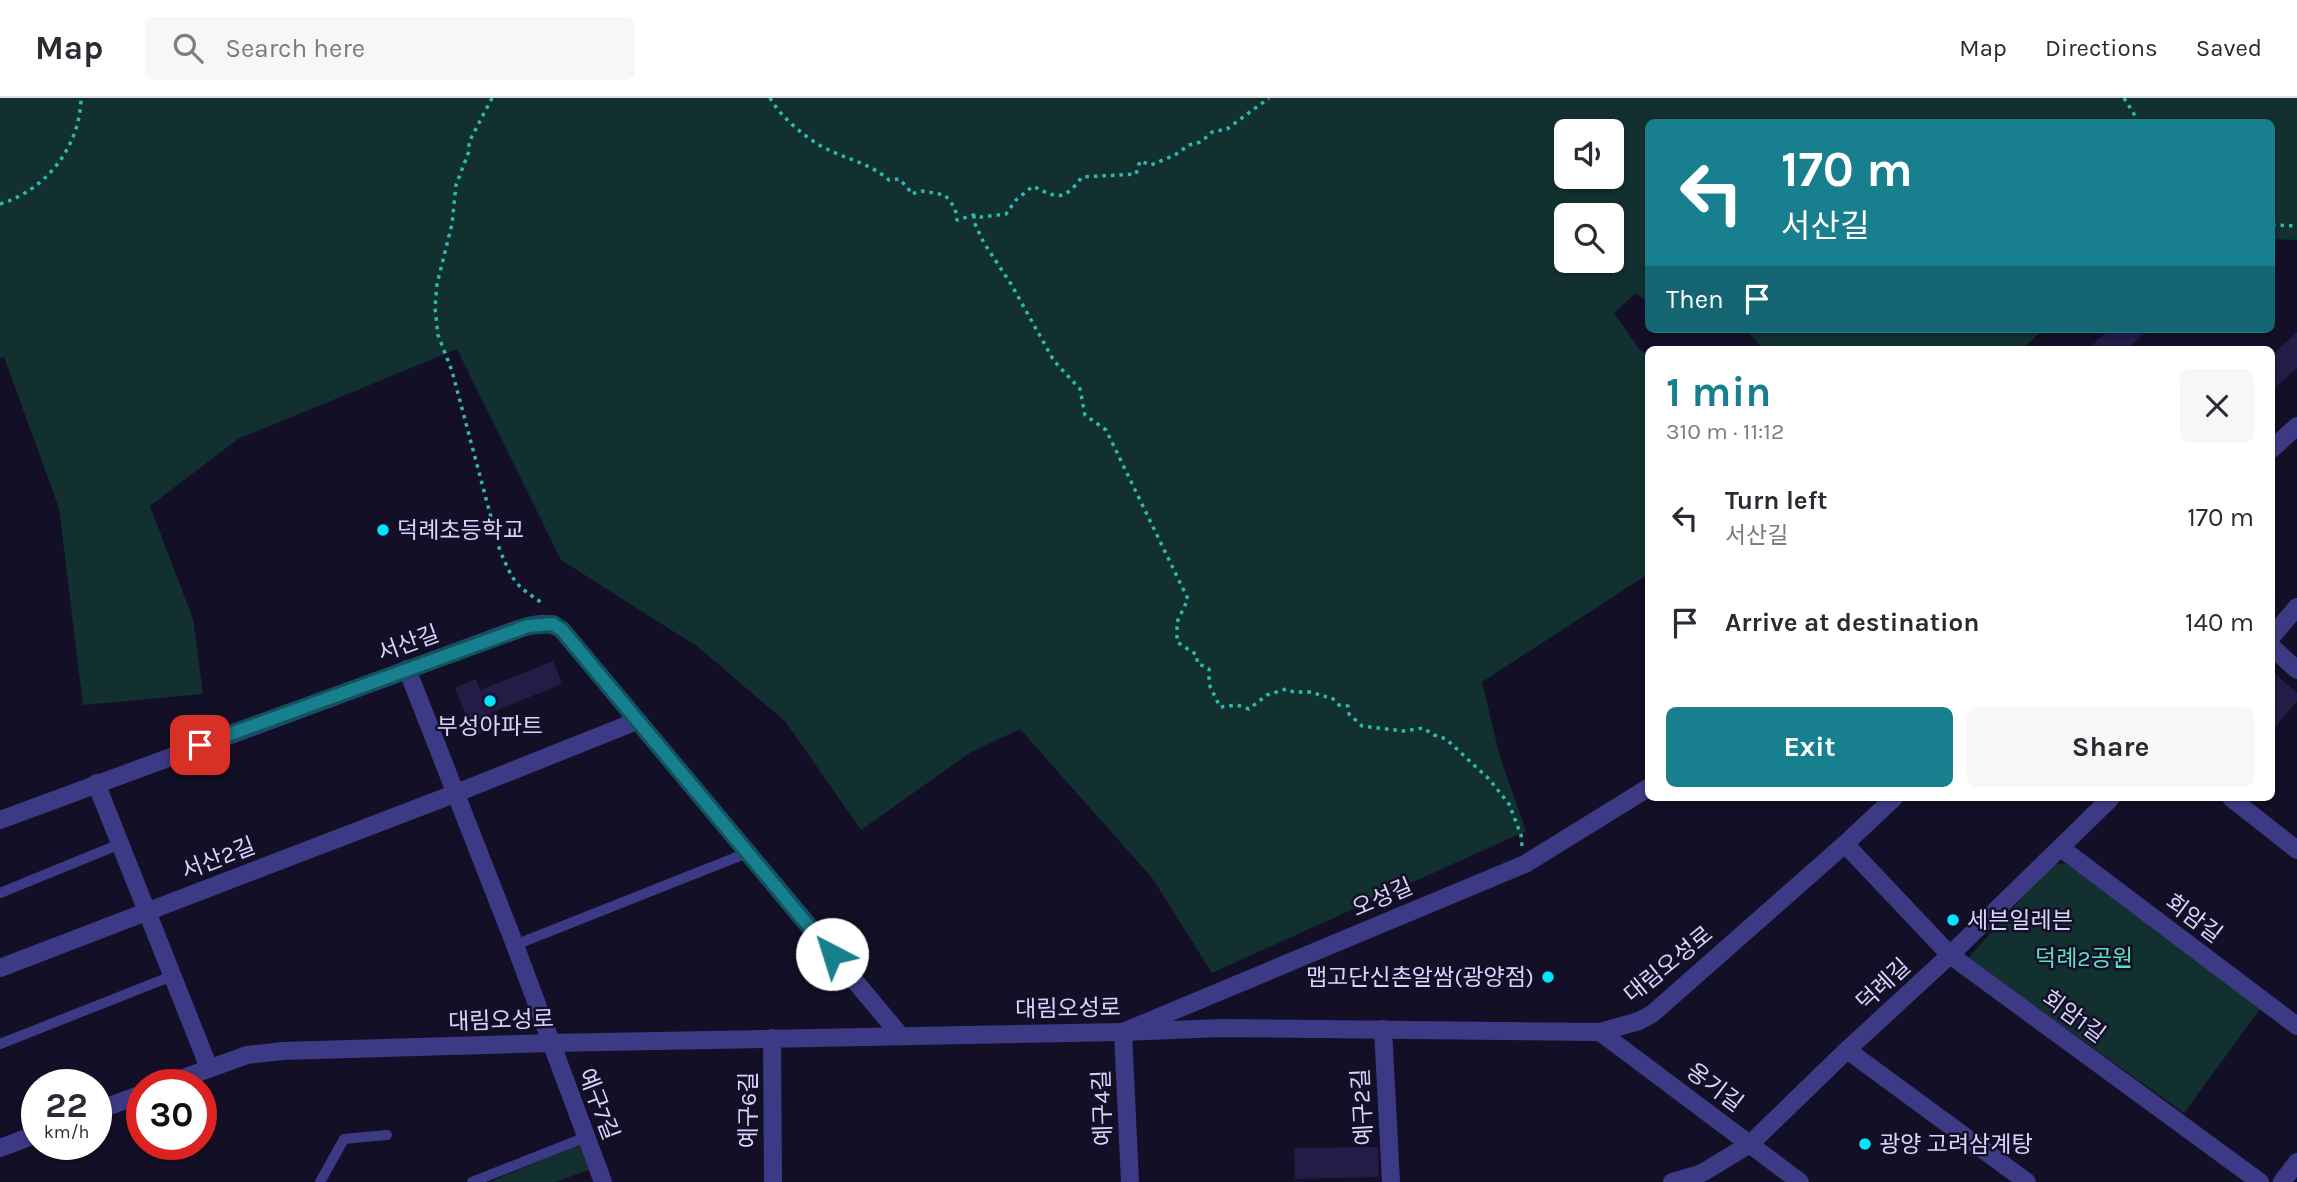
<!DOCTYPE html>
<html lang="en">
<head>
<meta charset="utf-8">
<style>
  :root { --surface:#fff; --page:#f7f7f7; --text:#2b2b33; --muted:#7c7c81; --line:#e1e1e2; --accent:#187f8f }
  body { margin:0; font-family:Karla,"Noto Sans KR",sans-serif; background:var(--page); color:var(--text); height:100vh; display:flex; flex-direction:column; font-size:26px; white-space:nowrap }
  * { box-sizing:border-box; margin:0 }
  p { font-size:23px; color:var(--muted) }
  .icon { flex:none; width:38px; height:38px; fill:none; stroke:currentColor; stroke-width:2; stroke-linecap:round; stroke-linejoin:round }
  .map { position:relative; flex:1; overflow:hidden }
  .side { position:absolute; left:1645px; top:248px; width:630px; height:455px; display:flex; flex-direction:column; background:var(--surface); border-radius:10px; box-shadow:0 2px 5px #0004 }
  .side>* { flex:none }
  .hud { position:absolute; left:1645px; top:21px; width:630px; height:214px; border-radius:10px; box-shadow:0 2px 5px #0004; background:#187f8f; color:#fff; overflow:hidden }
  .controls { position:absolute; left:1554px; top:21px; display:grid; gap:14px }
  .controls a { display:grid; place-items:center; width:70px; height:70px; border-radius:10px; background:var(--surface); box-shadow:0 2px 5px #0004; font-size:35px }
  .speed { position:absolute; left:21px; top:971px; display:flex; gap:14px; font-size:35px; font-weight:700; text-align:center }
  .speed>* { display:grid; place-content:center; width:91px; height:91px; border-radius:50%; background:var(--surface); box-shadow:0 2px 5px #0004; line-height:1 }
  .speed small { font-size:18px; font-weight:400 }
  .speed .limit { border:10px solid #d22; background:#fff; color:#111 }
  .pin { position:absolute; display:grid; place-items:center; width:60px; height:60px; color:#fff; margin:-30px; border-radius:14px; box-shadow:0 4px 10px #0006 }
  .me { position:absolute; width:77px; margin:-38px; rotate:320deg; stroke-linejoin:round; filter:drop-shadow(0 0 5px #0008) }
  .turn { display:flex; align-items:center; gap:24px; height:147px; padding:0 21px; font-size:32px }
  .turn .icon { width:91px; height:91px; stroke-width:2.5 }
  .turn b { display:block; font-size:49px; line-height:60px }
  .then { display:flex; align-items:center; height:66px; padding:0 21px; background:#0003; gap:14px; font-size:26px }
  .round { display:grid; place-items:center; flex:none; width:74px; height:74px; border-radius:10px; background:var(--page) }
  .summary { display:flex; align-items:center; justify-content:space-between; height:119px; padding:0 21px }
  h1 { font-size:42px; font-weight:700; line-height:52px; color:var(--accent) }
  .action { display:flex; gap:14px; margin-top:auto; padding:14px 21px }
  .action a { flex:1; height:80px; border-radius:10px; background:var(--accent); color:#fff; font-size:28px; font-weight:700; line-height:80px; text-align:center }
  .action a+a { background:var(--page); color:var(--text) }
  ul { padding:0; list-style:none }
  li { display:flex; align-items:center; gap:21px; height:105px; padding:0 21px }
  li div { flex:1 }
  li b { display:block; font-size:26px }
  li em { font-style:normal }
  header { display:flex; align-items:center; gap:42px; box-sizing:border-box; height:98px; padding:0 35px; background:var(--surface); border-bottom:2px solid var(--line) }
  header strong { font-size:33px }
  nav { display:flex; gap:38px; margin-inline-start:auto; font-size:24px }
  .search { width:490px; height:63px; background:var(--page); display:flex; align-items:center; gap:18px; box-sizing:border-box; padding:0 24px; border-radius:10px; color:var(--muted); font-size:26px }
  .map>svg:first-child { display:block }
  .green { fill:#12302f; fill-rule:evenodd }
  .building { fill:#241b47 }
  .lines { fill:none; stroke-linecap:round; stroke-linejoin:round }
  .path { stroke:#2fb8b0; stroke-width:3.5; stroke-dasharray:3.5 5; stroke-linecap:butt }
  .service { stroke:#3d3a85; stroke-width:10 }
  .minor { stroke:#3d3a85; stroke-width:18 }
  .tertiary { stroke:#3d3a85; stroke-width:18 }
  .route-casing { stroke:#10535d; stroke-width:18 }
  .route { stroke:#187f8f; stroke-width:12 }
  .poi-dot { fill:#00e5ff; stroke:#130f26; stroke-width:2.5 }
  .labels { text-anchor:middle; stroke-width:5; stroke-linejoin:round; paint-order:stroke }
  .poi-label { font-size:23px; fill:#d9d4ff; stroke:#130f26; text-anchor:start }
  .street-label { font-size:23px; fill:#d9d4ff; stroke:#130f26 }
  .park-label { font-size:23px; fill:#5fe0c0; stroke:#130f26 }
</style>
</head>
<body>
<header>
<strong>Map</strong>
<div class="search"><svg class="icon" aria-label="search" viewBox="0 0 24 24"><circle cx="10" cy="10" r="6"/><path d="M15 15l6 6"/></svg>Search here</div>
<nav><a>Map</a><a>Directions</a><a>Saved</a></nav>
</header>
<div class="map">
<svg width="2297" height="1084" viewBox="0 0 2297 1084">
  <rect width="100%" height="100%" fill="#130f26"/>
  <!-- green -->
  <g class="green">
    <path d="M0,0H2297V142L2272,141V24H1648V204L1636,195L1614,215L1640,252L1648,257V476L1482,584L1500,659L1526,733L1212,875L1153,781L1020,631L971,654L861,732L785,623L698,549L561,462L457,251L238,341L150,408L193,521L203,596L83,607L59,410L4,259L0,260ZM1566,33H1612V79H1566ZM1566,117H1612V163H1566Z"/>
    <polygon points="1745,231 2044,231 2021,252 1765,252"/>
    <polygon points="2069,765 2260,911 2184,1015 1968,860 2050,769 2056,766"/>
    <polygon points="579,1047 589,1072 555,1084 489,1084"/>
  </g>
  <!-- building -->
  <g class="building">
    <polygon points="2110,231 2149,231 2126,252 2087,252"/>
    <polygon points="2297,234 2297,270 2272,293 2272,257"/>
    <polygon points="553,563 562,586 490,615 496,629 474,638 455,590 476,581 480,592"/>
    <polygon points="2272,573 2297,595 2297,603 2272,633"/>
    <polygon points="1378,1049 1379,1079 1295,1081 1294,1050"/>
  </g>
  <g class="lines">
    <!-- path -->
    <g class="path">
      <path d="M492,0L469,44V53L456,87L452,126L437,186L435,210L438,237L452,273L500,453C514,484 514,487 544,506"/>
      <path d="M770,0C781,20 810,44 831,53C851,62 872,67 889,82L899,81L908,90L911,96L922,93L945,97L955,110L957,122L974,117L981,119L1006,116L1016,102L1033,88C1058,101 1064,103 1082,79L1136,76L1140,63L1151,67L1175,57L1189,47L1201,44L1212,34L1227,31L1269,0"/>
      <polyline points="2124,0 2139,24"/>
      <path d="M0,106C46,92 80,49 81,0"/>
      <path d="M974,117V124L984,145L1011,186L1054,263L1080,291L1085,317L1106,332L1188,501L1177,524V544L1197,557V565L1209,571V586L1220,609L1237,607L1249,611L1267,597L1286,591C1295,596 1300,593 1309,594C1318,595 1320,599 1331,599L1339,607L1348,608L1349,616L1362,628L1403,633L1423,630L1434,637L1446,641L1489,681L1509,706L1521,737L1522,748"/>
      <polyline points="2272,127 2297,128"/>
    </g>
    <!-- service -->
    <g class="service">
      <polyline points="0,795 120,746"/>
      <polyline points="515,847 747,755"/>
      <polyline points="0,946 172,878"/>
      <polyline points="320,1084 344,1041 387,1037"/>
      <polyline points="472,1084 586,1039"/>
    </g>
    <!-- minor -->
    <g class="minor">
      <polyline points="2272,538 2297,509"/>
      <polyline points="2272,549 2297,572"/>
      <polyline points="407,571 515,847 603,1084"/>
      <polyline points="96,685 209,970"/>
      <polyline points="2231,700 2297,752"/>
      <path d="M0,722L518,531C534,526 547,522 562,532L900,937"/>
      <polyline points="1845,746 1950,857 2260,1084"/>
      <polyline points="2061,750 2297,928"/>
      <polyline points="0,870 454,696 637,623"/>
      <polyline points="1383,931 1391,1084"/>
      <polyline points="772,940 773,1084"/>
      <polyline points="1847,952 2027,1084"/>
      <polyline points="1130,1084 1123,934 1525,766 1648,690"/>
      <polyline points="1672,1084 1702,1075 1750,1046 1847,952 1950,857 2111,700"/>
      <polyline points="2282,1084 2297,1064"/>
    </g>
    <!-- tertiary -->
    <g class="tertiary">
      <polyline points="2272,351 2297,328"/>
      <polyline points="1600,934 1800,1084"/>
      <polyline points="164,987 247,957 283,953 550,945 1123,934 1222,930 1600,934 1639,923 1652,916 1845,746 1894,700"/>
      <polyline points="96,1013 142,996"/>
      <polyline points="0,1050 37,1036"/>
    </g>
  </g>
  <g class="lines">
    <!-- route casing -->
    <g class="route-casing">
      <polyline id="route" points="200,647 528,528 553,526 562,532 832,856"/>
    </g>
    <!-- route -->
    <use href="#route" class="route"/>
  </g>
  <!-- markers -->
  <g class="poi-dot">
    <circle cx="383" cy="432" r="7"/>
    <circle cx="490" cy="603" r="7"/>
    <circle cx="1953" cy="822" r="7"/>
    <circle cx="1548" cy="879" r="7"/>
    <circle cx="1865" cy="1046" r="7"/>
  </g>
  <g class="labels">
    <!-- poi labels -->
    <g class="poi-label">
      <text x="397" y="440">덕례초등학교</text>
      <text x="490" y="636" text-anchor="middle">부성아파트</text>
      <text x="1967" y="830">세븐일레븐</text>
      <text x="1534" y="887" text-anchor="end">맵고단신촌알쌈(광양점)</text>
      <text x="1879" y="1054">광양 고려삼계탕</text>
    </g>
    <!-- street labels -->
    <g class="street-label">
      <text transform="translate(408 545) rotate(-20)" y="8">서산길</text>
      <text transform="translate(218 760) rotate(-21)" y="8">서산2길</text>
      <text transform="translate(1382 799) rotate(-23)" y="8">오성길</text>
      <text transform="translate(2194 820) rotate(37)" y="8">회암길</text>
      <text transform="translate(1668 866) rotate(-39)" y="8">대림오성로</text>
      <text transform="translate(1883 886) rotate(-43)" y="8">덕례길</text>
      <text transform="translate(1068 910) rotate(-1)" y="8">대림오성로</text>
      <text transform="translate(2074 918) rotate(36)" y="8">회암1길</text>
      <text transform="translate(501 922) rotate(-2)" y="8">대림오성로</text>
      <text transform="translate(1715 989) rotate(37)" y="8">옹기길</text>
      <text transform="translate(599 1006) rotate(69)" y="8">예구7길</text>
      <text transform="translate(1362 1009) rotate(-93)" y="8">예구2길</text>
      <text transform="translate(1102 1010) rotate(-92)" y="8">예구4길</text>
      <text transform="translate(748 1012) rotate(-90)" y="8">예구6길</text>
    </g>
    <!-- park labels -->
    <g class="park-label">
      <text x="2084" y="868">덕례2공원</text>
    </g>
  </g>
</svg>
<div class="controls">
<a><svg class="icon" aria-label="sound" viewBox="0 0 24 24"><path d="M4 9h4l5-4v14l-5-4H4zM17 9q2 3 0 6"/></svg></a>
<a><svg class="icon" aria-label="search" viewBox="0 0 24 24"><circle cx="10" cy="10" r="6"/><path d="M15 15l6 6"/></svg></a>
</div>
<div class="speed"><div>22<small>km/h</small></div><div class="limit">30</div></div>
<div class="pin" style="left:200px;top:647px;background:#d93025"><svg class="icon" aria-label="arrive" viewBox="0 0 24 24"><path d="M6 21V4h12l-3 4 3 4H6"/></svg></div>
<svg class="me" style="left:832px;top:856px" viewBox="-20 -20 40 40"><circle r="19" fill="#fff"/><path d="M0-13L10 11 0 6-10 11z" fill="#187f8f"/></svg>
<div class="hud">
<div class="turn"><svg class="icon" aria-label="left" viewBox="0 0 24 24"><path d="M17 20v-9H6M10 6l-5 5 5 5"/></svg><div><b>170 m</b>서산길</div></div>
<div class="then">Then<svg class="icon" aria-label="arrive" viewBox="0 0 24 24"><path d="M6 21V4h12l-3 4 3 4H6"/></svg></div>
</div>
<section class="side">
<div class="summary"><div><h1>1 min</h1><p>310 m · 11:12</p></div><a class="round"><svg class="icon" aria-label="close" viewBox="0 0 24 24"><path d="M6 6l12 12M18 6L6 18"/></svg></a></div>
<ul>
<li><svg class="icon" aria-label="left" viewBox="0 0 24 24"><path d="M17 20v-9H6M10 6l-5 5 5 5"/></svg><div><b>Turn left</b><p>서산길</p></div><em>170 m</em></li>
<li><svg class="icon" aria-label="arrive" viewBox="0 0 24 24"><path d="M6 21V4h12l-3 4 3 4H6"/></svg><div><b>Arrive at destination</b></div><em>140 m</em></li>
</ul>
<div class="action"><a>Exit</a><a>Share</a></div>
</section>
</div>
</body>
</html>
